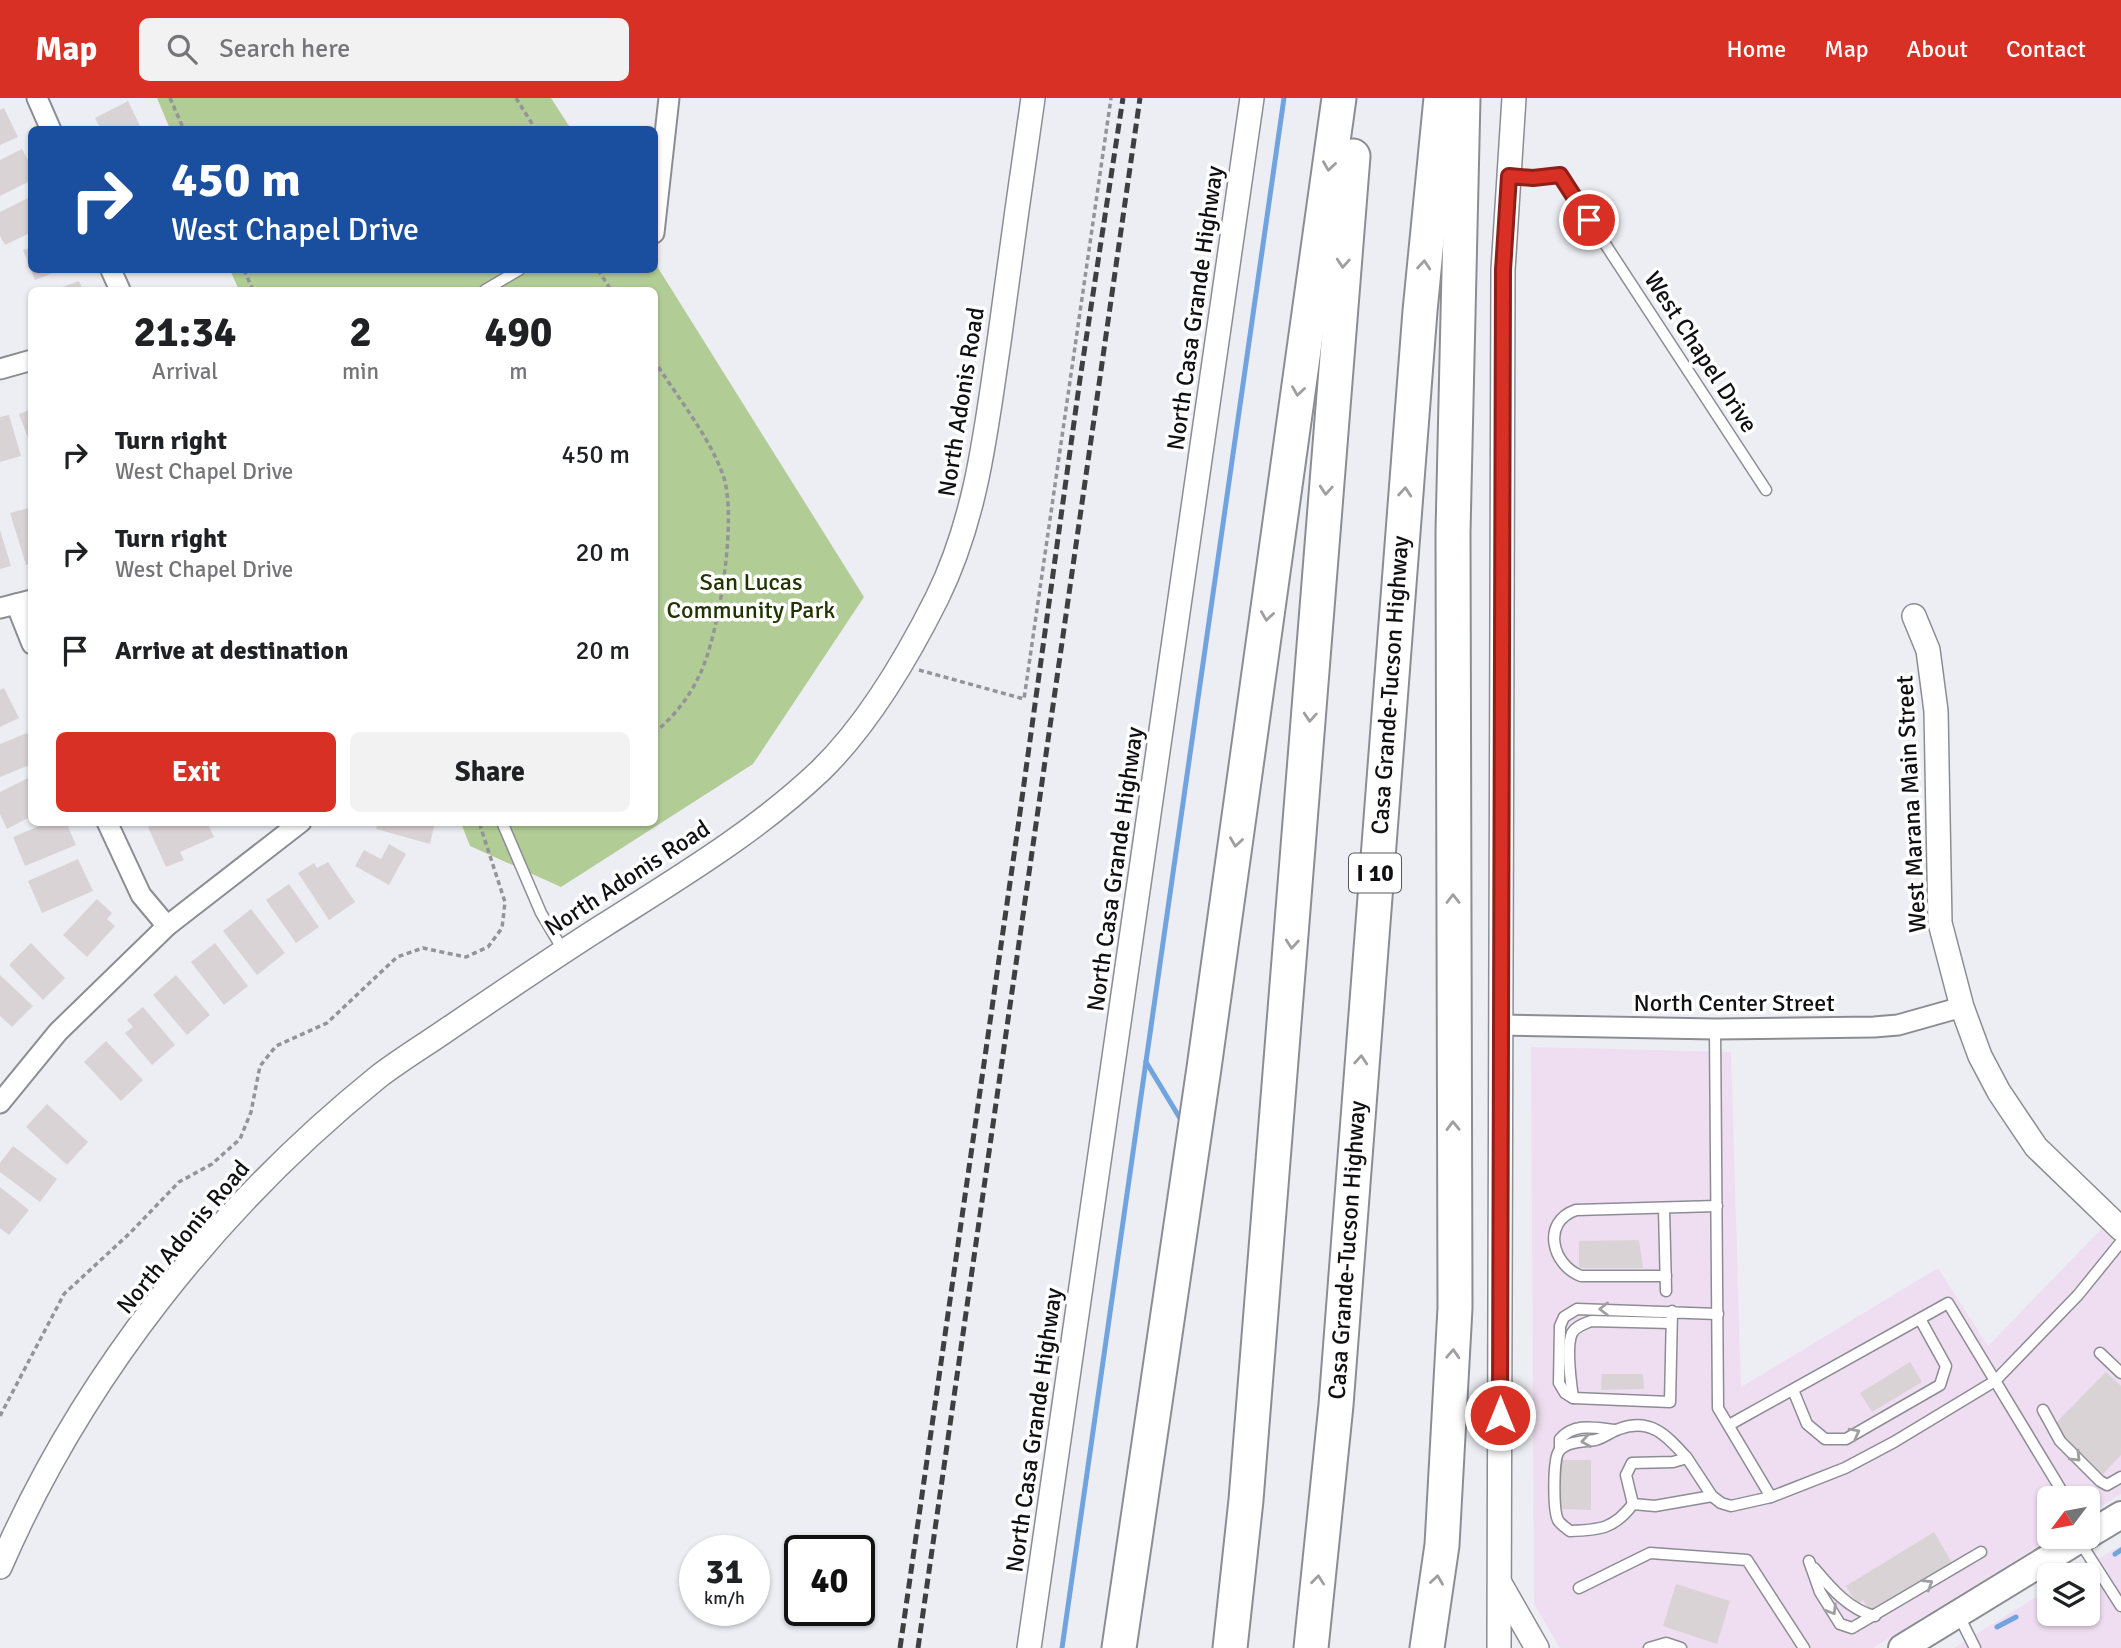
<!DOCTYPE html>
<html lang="en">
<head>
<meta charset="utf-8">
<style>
  :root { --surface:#fff; --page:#f2f2f2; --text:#202124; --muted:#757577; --accent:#d93025 }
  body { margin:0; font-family:Signika,sans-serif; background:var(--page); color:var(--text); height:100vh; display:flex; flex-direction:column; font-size:26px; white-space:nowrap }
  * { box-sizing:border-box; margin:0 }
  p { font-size:23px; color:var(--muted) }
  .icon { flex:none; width:38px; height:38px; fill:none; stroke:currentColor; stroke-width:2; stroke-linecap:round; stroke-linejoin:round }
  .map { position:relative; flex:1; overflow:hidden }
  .sheet { position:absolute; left:28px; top:189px; width:630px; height:539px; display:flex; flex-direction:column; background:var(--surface); border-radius:10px; box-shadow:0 2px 5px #0004 }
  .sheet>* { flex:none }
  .top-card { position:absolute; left:28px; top:28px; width:630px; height:147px; border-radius:10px; box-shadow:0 2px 5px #0004; background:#1a4fa0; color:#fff; overflow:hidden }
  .needle { width:46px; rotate:238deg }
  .buttons { position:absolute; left:2037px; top:1388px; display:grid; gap:14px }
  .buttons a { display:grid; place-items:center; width:63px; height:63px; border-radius:10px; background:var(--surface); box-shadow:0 2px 5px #0004; font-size:35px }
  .speed { position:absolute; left:679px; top:1437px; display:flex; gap:14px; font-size:35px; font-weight:700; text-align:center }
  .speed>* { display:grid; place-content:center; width:91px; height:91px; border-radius:50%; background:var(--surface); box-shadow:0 2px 5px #0004; line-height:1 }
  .speed small { font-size:18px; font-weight:400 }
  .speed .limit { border:4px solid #111; border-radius:10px; background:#fff; color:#111 }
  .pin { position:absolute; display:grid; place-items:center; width:60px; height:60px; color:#fff; margin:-30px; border:4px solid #fff; border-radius:50%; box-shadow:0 2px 7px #0007 }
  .me { position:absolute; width:77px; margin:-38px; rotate:0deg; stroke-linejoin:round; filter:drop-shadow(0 0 5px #0008) }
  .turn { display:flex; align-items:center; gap:24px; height:147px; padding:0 28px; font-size:32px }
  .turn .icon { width:91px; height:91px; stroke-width:2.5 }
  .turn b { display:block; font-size:49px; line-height:60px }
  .eta { display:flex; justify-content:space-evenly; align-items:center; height:119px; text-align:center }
  .eta b { font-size:42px; font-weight:700; line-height:49px }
  .cta { display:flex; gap:14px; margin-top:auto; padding:14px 28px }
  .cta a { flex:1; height:80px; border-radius:10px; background:var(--accent); color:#fff; font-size:28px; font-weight:700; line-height:80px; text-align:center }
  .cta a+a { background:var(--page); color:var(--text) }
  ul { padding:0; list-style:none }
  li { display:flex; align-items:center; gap:21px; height:98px; padding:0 28px }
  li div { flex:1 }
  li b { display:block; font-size:26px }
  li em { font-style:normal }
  header { display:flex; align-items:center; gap:42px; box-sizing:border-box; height:98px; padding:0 35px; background:var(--accent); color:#fff }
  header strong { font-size:33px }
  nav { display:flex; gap:38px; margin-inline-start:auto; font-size:24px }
  .search { width:490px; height:63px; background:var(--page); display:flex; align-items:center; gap:18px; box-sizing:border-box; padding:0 24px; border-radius:10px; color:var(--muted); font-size:26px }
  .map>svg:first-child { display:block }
  .commercial { fill:#efdef1 }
  .green { fill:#b2cc96 }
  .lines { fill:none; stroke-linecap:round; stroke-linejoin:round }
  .stream { stroke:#71a3de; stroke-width:5 }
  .building { fill:#dad3d5 }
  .service-casing { stroke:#8c8d93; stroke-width:13 }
  .minor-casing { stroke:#8c8d93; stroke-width:23 }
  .tertiary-casing { stroke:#8c8d93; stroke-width:26 }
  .secondary-casing { stroke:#8c8d93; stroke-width:30 }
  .motorway-casing { stroke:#8c8d93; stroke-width:37 }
  .path { stroke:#939498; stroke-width:3.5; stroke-dasharray:5 3.5; stroke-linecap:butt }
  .service { stroke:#fff; stroke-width:10 }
  .minor { stroke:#fff; stroke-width:19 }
  .tertiary { stroke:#fff; stroke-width:23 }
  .secondary { stroke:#fff; stroke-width:26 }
  .motorway { stroke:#fff; stroke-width:33 }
  .rail { stroke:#3f3f42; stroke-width:5; stroke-dasharray:10 5; stroke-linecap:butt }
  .oneway { stroke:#9f9fa0 }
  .route-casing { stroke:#8d1f18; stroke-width:18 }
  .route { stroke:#d93025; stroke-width:12 }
  .labels { text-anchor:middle; stroke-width:7; stroke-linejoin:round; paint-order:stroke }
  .shield { fill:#fff; stroke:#585859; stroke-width:2 }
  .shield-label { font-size:23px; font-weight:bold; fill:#101012 }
  .street-label { font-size:24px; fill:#101012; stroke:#fff }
  .park-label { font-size:24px; fill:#203400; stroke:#fff }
</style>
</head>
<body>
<header>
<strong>Map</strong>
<div class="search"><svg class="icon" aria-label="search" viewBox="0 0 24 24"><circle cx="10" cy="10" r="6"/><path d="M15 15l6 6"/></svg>Search here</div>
<nav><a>Home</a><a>Map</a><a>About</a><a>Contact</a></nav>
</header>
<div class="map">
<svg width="2121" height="1550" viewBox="0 0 2121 1550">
  <rect width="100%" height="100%" fill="#edeef4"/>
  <!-- commercial -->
  <g class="commercial">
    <polygon points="1531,949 1731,954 1741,1289 1938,1170 1988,1248 2103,1129 2121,1147 2121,1396 2088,1417 2088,1400 2049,1400 2049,1438 2053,1439 1873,1550 1560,1550 1534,1506"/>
    <polygon points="2121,1447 2121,1550 1954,1550 2049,1491 2049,1516 2088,1516 2088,1477 2072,1477"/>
  </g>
  <!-- green -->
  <g class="green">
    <polygon points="157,0 551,0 571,31 170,31"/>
    <polygon points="655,165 864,499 753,666 561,789 470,748 461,725 654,724 654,192 239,192 230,172 654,172"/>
  </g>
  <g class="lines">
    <!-- stream -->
    <g class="stream">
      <polyline points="1146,964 1181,1022"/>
      <polyline points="2115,1456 2121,1452"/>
      <polyline points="1997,1529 2016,1519"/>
      <polyline points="1062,1550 1284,0"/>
    </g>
  </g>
  <!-- building -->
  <g class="building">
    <polygon points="128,3 142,32 101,32 95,20"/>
    <polygon points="4,10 18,39 0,47 0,12"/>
    <polygon points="22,51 32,69 32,82 0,98 0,62"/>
    <polygon points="32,98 32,134 5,147 0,138 0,114"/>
    <polygon points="32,149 32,172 61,172 35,182 23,152"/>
    <polygon points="79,183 83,192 54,192"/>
    <polygon points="32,311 32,348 31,348 19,316"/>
    <polygon points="9,317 21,358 0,364 0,319"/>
    <polygon points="32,409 32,466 26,467 10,415"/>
    <polygon points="0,432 11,468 0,471"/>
    <polygon points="4,590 19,620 0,629 0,592"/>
    <polygon points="27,635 32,646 32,666 0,679 0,646"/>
    <polygon points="32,678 32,718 7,731 0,716 0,694"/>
    <polygon points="49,724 66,724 76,747 25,768 13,739"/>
    <polygon points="160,724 207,724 214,739 180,754 184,762 166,769 148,729"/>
    <polygon points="378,724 435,724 430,746 376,731"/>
    <polygon points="389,746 406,756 389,787 355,768 364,752 381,761"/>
    <polygon points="78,761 93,793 42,815 28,783"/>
    <polygon points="328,764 355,804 329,822 298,775 314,765 317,770"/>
    <polygon points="289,786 319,829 296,845 266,802"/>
    <polygon points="97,801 112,815 107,821 115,828 87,859 63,837"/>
    <polygon points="251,811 285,855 257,877 223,833"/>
    <polygon points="31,845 65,880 43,902 9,867"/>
    <polygon points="215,845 248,888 224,907 191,864"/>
    <polygon points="0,877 33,908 12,929 0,918"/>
    <polygon points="176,877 210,917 187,937 153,897"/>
    <polygon points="143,909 175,947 152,967 125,935 133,929 127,922"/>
    <polygon points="106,943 143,982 121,1003 84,964"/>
    <polygon points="47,1006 88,1044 67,1067 26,1029"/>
    <polygon points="13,1048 57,1081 40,1104 0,1074 0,1065"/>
    <polygon points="0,1089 29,1112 9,1137 0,1130"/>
    <polygon points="1639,1142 1643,1170 1579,1170 1579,1143"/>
    <polygon points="1910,1264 1922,1284 1872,1314 1860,1295"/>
    <polygon points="2106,1274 2121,1288 2121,1357 2103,1376 2053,1328"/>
    <polygon points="1602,1276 1643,1276 1644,1291 1601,1292"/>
    <polygon points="1558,1362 1591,1362 1591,1412 1558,1411"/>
    <polygon points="1934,1434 1952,1465 1871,1515 1863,1502 1857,1506 1846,1488"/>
    <polygon points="1676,1486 1730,1503 1717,1546 1663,1528"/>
  </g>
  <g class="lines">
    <!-- service casing -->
    <g class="service-casing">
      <g id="service">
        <polyline points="1510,78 1533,80 1560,77 1766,392"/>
        <polyline points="485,192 519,172"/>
        <polyline points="502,724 541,815 563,852"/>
        <polyline points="1715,931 1718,1310 1771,1399"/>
        <polyline points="1664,1110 1666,1193"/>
        <path d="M1666,1178H1581C1552,1167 1541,1124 1576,1112L1717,1108"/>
        <polyline points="1672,1213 1670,1304 1573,1300 1565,1295 1559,1285 1560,1228 1564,1219 1577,1211 1718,1216"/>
        <polyline points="2100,1255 2121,1275"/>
        <polyline points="1793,1292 1807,1326 1825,1341 1846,1341 1940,1287 1946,1268 1920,1221"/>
        <path d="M1573,1300C1571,1286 1566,1248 1572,1235C1576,1228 1584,1226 1591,1223L1671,1225"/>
        <polyline points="2043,1312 2060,1343 2100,1383 2107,1387 2121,1379"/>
        <polyline points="1729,1327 1948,1205 2066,1400"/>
        <path d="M1560,1351V1341C1575,1324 1595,1330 1616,1332"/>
        <polyline points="1712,1398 1655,1408 1633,1406 1626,1377 1632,1365 1673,1364 1687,1360 1712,1398 1721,1405 1731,1408 1771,1399 1845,1370 1894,1344 1995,1283 2078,1197 2121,1144"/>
        <path d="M1633,1406C1614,1431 1600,1432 1570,1433C1566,1430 1560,1426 1558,1422C1553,1412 1553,1361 1559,1353C1567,1343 1583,1344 1595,1342C1604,1340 1610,1334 1619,1331C1651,1319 1667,1338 1687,1360"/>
        <polyline points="2080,1444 2121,1508"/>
        <polyline points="1809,1463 1820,1494 1840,1526 1852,1530 1981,1454"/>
        <path d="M1814,1470C1830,1489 1849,1512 1875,1518"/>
        <polyline points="1579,1490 1650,1455 1747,1462 1804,1550"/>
        <polyline points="1958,1516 1975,1550"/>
        <polyline points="1649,1550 1666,1545 1681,1550"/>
      </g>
    </g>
    <!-- minor casing -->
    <g class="minor-casing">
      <g id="minor">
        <polyline points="37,0 51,32"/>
        <polyline points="654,135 669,0"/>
        <polyline points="111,172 120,192"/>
        <polyline points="0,271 32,262"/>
        <polyline points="16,506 32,546"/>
        <polyline points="0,510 32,502"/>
        <polyline points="107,724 141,797 167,828"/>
        <polyline points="1503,927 1715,931 1874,929 1898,927 1962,909"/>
        <polyline points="0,1005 58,934 167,828 301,724"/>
      </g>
    </g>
    <!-- tertiary casing -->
    <g class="tertiary-casing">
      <g id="tertiary">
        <polyline points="1914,518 1928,552 1936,613 1940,825 1962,909 1980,958 1999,994 2036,1049 2121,1131"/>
        <path d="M0,1469C82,1279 217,1109 378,979C400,962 425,947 448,931C500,896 552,860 606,826C680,779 757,733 821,672C869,625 907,560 937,500C977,419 986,332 999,244C1010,163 1021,81 1033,0"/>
        <polyline points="1501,1487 1537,1550"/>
        <polyline points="1029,1550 1252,0"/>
        <polyline points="1499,1550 1503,172 1514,0"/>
      </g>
    </g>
    <!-- secondary casing -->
    <g class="secondary-casing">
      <g id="secondary">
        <polyline points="2088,1437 2121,1417"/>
        <polyline points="1902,1550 2085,1438"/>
      </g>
    </g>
    <!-- motorway casing -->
    <g class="motorway-casing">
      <g id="motorway">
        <polyline points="1119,1550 1204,970 1339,0"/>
        <polyline points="1230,1550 1246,1402 1353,58"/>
        <polyline points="1311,1550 1336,1307 1420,213 1441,0"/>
        <polyline points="1427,1550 1442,1447 1455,1210 1453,434 1463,0"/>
      </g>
    </g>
    <!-- path -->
    <g class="path">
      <polyline points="170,0 184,32"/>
      <polyline points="516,0 536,32"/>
      <polyline points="244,172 253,192"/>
      <polyline points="598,172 611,192"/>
      <path d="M654,262C677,299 708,336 723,377C738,418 719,537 700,576C690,598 674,619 654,635"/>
      <polyline points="919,572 1024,601 1111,0"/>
      <polyline points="0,1318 64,1196 130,1135 179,1084 212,1066 240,1041 251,1014 260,968 276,948 327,925 397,859 423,850 466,859 488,849 502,830 505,804 479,724"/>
    </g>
    <!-- service -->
    <use href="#service" class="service"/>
    <!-- minor -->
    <use href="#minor" class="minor"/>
    <!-- tertiary -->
    <use href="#tertiary" class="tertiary"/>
    <!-- secondary -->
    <use href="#secondary" class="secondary"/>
    <!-- motorway -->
    <use href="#motorway" class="motorway"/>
    <!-- rail -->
    <g class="rail">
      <polyline points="900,1550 1018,729 1080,281 1123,0"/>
      <polyline points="918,1550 1140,0"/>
    </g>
  </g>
  <!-- one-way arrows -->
  <defs><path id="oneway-chevron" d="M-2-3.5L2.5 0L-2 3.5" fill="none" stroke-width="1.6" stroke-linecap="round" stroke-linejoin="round" transform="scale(1.75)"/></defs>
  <g class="oneway">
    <use href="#oneway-chevron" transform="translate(1329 68) rotate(98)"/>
    <use href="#oneway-chevron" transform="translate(1343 165) rotate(94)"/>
    <use href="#oneway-chevron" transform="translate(1424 167) rotate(-85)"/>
    <use href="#oneway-chevron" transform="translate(1298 293) rotate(98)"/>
    <use href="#oneway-chevron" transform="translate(1326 392) rotate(94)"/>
    <use href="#oneway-chevron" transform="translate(1405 394) rotate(-85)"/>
    <use href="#oneway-chevron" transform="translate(1267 518) rotate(98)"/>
    <use href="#oneway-chevron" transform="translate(1310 619) rotate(94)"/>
    <use href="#oneway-chevron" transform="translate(1236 744) rotate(98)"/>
    <use href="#oneway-chevron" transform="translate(1453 801) rotate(-90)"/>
    <use href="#oneway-chevron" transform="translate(1292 846) rotate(95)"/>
    <use href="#oneway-chevron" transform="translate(1361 962) rotate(-86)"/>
    <use href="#oneway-chevron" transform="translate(1453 1028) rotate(-91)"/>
    <use href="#oneway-chevron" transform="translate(1604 1211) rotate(-180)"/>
    <use href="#oneway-chevron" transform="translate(1453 1256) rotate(-87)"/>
    <use href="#oneway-chevron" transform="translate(1855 1335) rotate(-28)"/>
    <use href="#oneway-chevron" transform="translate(1586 1343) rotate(171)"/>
    <use href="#oneway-chevron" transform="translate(2076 1359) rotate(45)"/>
    <use href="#oneway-chevron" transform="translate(1318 1482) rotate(-84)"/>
    <use href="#oneway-chevron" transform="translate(1437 1482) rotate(-82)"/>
    <use href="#oneway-chevron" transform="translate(1928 1486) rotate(-31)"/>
    <use href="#oneway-chevron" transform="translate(1832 1512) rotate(58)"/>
  </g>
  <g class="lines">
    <!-- route casing -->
    <g class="route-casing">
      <polyline id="route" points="1500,1317 1503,172 1509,78 1533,80 1560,77 1589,122"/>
    </g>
    <!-- route -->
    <use href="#route" class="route"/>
  </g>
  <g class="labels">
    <!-- shield labels -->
    <rect class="shield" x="1349" y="755.5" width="52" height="39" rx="5"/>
    <g class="shield-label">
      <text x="1375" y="783">I 10</text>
    </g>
    <!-- street labels -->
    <g class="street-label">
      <text transform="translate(1195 210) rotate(-82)" y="8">North Casa Grande Highway</text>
      <text transform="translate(1701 254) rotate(57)" y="8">West Chapel Drive</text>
      <text transform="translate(961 304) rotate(-81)" y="8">North Adonis Road</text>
      <text transform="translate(1390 587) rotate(-86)" y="8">Casa Grande-Tucson Highway</text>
      <text transform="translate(1911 706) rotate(-93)" y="8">West Marana Main Street</text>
      <text transform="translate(1115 771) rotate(-82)" y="8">North Casa Grande Highway</text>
      <text transform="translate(627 780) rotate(-33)" y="8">North Adonis Road</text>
      <text x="1734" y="913">North Center Street</text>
      <text transform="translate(183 1139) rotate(-50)" y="8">North Adonis Road</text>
      <text transform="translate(1347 1152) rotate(-86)" y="8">Casa Grande-Tucson Highway</text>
      <text transform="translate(1034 1332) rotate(-82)" y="8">North Casa Grande Highway</text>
    </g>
    <!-- park labels -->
    <g class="park-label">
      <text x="751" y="492">San Lucas<tspan x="751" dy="28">Community Park</tspan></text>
    </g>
  </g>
</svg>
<div class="buttons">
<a><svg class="needle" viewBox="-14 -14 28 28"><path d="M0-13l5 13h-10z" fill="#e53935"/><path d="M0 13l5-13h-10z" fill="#757577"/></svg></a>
<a><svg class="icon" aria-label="layers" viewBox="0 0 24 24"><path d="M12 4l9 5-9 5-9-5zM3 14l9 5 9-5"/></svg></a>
</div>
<div class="speed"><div>31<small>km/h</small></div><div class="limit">40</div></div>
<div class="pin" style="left:1589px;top:122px;background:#d93025"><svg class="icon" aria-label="arrive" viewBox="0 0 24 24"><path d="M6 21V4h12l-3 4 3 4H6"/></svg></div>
<svg class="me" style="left:1500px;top:1317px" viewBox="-20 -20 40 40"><circle r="17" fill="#d93025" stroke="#fff" stroke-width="3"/><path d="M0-11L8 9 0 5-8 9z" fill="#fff"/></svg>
<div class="top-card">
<div class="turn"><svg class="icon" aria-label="right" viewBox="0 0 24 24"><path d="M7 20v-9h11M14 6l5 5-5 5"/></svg><div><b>450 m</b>West Chapel Drive</div></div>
</div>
<section class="sheet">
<div class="eta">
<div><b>21:34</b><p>Arrival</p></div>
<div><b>2</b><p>min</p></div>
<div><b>490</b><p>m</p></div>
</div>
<ul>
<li><svg class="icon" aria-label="right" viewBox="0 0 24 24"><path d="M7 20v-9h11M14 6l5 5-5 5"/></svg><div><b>Turn right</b><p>West Chapel Drive</p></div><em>450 m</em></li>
<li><svg class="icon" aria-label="right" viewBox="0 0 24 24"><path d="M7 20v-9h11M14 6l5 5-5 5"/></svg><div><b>Turn right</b><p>West Chapel Drive</p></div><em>20 m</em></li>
<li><svg class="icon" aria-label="arrive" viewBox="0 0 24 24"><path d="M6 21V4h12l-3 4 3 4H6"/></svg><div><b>Arrive at destination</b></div><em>20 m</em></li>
</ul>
<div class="cta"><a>Exit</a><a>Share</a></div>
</section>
</div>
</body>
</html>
